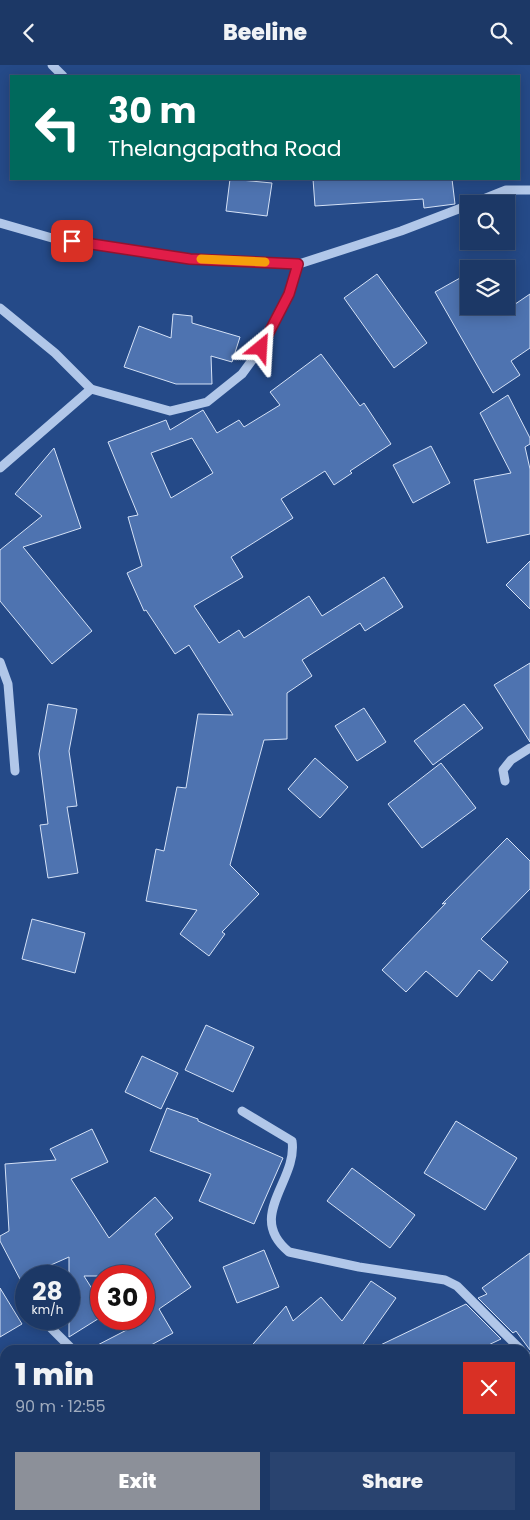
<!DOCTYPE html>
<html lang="en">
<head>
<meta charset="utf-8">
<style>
  :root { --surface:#1c3866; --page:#29436f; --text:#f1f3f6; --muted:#a0acbf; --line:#3a527a; --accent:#8c9099 }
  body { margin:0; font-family:Poppins,sans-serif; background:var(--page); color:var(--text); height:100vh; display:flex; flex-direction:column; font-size:19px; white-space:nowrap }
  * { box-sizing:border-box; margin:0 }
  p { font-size:16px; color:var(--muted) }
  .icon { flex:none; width:28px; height:28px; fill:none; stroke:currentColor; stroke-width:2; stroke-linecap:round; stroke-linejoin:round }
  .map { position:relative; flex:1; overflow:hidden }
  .details { position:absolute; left:0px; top:1280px; width:530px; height:175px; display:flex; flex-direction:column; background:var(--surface); border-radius:15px 15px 0 0; box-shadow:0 2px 12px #0003,0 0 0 1px var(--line) }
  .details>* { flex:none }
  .hud { position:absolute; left:10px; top:10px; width:510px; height:105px; border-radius:0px; box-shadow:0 2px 12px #0003,0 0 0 1px var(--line); background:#00695c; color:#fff; overflow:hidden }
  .buttons { position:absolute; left:460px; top:130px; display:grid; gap:10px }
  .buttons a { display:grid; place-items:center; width:55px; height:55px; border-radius:0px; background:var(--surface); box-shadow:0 2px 12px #0003,0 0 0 1px var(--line); font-size:25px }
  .speed { position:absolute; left:15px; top:1200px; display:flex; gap:10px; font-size:25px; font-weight:700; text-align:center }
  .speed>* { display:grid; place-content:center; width:65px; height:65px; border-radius:50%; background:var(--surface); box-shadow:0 2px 12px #0003,0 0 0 1px var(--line); line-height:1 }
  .speed small { font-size:12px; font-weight:400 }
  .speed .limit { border:8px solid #d22; background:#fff; color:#111 }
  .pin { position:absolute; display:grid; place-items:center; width:42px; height:42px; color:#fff; margin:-21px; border-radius:10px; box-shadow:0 2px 8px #0006 }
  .me { position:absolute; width:55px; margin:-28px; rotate:27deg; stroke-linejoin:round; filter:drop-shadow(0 0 4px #0008) }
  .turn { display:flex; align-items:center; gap:18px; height:105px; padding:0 15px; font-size:22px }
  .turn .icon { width:65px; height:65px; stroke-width:2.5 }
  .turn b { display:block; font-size:35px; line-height:42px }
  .round { display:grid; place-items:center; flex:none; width:52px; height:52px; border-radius:0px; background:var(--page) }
  .summary { display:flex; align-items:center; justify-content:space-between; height:85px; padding:0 15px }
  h1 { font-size:30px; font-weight:800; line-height:38px }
  .action { display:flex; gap:10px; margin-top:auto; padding:10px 15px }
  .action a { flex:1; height:58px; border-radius:0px; background:var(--accent); color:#fff; font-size:20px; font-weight:800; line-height:58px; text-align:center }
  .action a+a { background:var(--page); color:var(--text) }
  header { display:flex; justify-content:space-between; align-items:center; height:65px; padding:0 15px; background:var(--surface); font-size:22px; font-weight:800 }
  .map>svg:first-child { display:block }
  .building { fill:#4e73b0; stroke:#d5e2f7; fill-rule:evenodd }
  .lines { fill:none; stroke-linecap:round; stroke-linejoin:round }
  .minor { stroke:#b1c7e9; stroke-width:9 }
  .route-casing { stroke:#92132f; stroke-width:12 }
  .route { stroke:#e11d48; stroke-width:9 }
  .slow { stroke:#f59e0b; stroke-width:9 }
</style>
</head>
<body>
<header><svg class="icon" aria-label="back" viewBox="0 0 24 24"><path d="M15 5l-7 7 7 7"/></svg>Beeline<svg class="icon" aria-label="search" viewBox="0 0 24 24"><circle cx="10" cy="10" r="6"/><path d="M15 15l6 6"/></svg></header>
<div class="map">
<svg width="530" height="1455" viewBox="0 0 530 1455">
  <rect width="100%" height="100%" fill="#254a88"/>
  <!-- building -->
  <g class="building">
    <polygon points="230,114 272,118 267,151 226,146"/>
    <polygon points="313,114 452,114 455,139 424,143 423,134 315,141"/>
    <polygon points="469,208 469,241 494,241 499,250 530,229 530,283 511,296 520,310 493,328 435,227"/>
    <polygon points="377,209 427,278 394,303 344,233"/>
    <polygon points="173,249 192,251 192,258 240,272 232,297 211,291 212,319 176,319 124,302 139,261 171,273"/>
    <path d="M321,289L360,341L364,338L391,379L350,406L352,408L334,420L325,406L281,434L293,453L231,492L243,512L194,541L219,578L239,565L244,573L309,531L322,551L384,512L403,542L365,566L360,558L302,595L312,611L287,628V674L264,675L230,800L259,829L222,867L225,869L209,891L180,869L197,845L146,836L156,784L164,786L177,722L186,723L198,649L233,650L189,580L175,589L146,545L144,546L127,508L142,501L128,452L138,450L108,377L166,355L170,365L203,345L217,368L239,355L244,362L280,340L270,327ZM192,373L213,408L171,433L151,388Z"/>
    <polygon points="508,330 530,373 530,379 525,382 530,404 530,469 487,478 474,415 511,408 480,348"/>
    <polygon points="431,381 450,418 413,438 393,400"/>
    <polygon points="54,383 81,463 23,482 92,566 52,599 0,536 0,485 42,451 15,429"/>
    <polygon points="530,496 530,544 506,520"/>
    <polygon points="530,598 530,677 494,620"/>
    <polygon points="48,639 77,644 69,686 77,741 67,742 78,808 48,813 40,760 48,759 39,689"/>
    <polygon points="464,639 483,663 433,700 414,676"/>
    <polygon points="364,643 386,677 357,696 335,661"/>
    <polygon points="315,693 348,722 320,753 288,724"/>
    <polygon points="441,698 476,743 422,783 388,739"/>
    <polygon points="507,773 530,796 530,824 481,874 508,897 492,916 479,905 457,932 426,906 406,927 382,905 446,838 442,839"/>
    <polygon points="32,854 85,868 75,908 22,894"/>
    <polygon points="206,960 254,982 233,1027 185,1005"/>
    <polygon points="142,991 178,1008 161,1044 125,1027"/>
    <polygon points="167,1043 198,1054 198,1056 283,1093 254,1159 199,1136 211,1109 150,1086"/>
    <polygon points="456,1056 517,1093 485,1145 424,1108"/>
    <polygon points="92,1064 108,1097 71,1114 109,1173 155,1132 173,1153 155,1169 191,1222 159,1244 173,1268 142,1285 88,1285 144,1256 144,1211 84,1211 101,1238 101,1252 69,1272 69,1192 26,1211 21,1216 0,1176 0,1171 9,1166 5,1099 56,1095 50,1084"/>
    <polygon points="352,1103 415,1150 390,1183 327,1136"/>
    <polygon points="264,1185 279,1222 237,1238 223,1202"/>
    <polygon points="530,1188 530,1285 516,1266 513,1268 478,1233 487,1229 482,1223"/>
    <polygon points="371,1216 396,1233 359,1285 248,1285 286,1241 293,1256 321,1232 342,1256"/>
    <polygon points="0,1223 22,1259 0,1272"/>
    <polygon points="466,1239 501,1274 478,1285 370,1285"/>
  </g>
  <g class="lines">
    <!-- minor -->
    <g class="minor">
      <polyline points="52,0 63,11"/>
      <polyline points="471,139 506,125 530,125"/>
      <polyline points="0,158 52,173 190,194 299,199 401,166 469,140"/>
      <polyline points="0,243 55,288 91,324 170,346 207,337 242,309 261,283 289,229 299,199"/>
      <polyline points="0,403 91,324"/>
      <polyline points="0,597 8,619 15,706"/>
      <polyline points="505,716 503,705 511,695 530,683"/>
      <path d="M242,1046L292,1076C298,1116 245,1151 289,1187L359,1202L445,1215L457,1221L521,1285"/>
      <polyline points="23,1235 26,1238"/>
      <polyline points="42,1254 73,1285"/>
      <polyline points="525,1289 530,1296"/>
      <polyline points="274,1450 278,1455"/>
      <polyline points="113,1455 121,1450"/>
    </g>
  </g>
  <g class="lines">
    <!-- route casing -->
    <g class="route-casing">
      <polyline id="route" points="72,176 190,194 298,199 289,229 261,283"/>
    </g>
    <!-- route -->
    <use href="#route" class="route"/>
    <!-- slow -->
    <polyline class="slow" points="201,194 265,197"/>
  </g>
</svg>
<div class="buttons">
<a><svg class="icon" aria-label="search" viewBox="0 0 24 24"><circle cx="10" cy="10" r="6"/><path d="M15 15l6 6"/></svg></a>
<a><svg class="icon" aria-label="layers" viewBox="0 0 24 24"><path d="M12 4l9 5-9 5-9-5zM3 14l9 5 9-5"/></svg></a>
</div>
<div class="speed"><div>28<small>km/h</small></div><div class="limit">30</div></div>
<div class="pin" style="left:72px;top:176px;background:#d93025"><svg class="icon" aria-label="arrive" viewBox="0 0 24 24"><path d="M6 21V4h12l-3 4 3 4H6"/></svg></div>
<svg class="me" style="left:261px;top:283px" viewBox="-20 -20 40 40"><path d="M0-17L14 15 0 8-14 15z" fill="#e11d48" stroke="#fff" stroke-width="4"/></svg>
<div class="hud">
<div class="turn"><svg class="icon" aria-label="left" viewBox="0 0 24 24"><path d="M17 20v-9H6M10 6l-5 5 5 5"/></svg><div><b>30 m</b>Thelangapatha Road</div></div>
</div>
<section class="details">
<div class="summary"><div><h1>1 min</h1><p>90 m · 12:55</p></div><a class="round" style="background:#d93025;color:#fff"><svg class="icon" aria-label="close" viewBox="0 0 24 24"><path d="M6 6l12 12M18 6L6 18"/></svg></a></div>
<div class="action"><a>Exit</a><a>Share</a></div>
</section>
</div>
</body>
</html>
